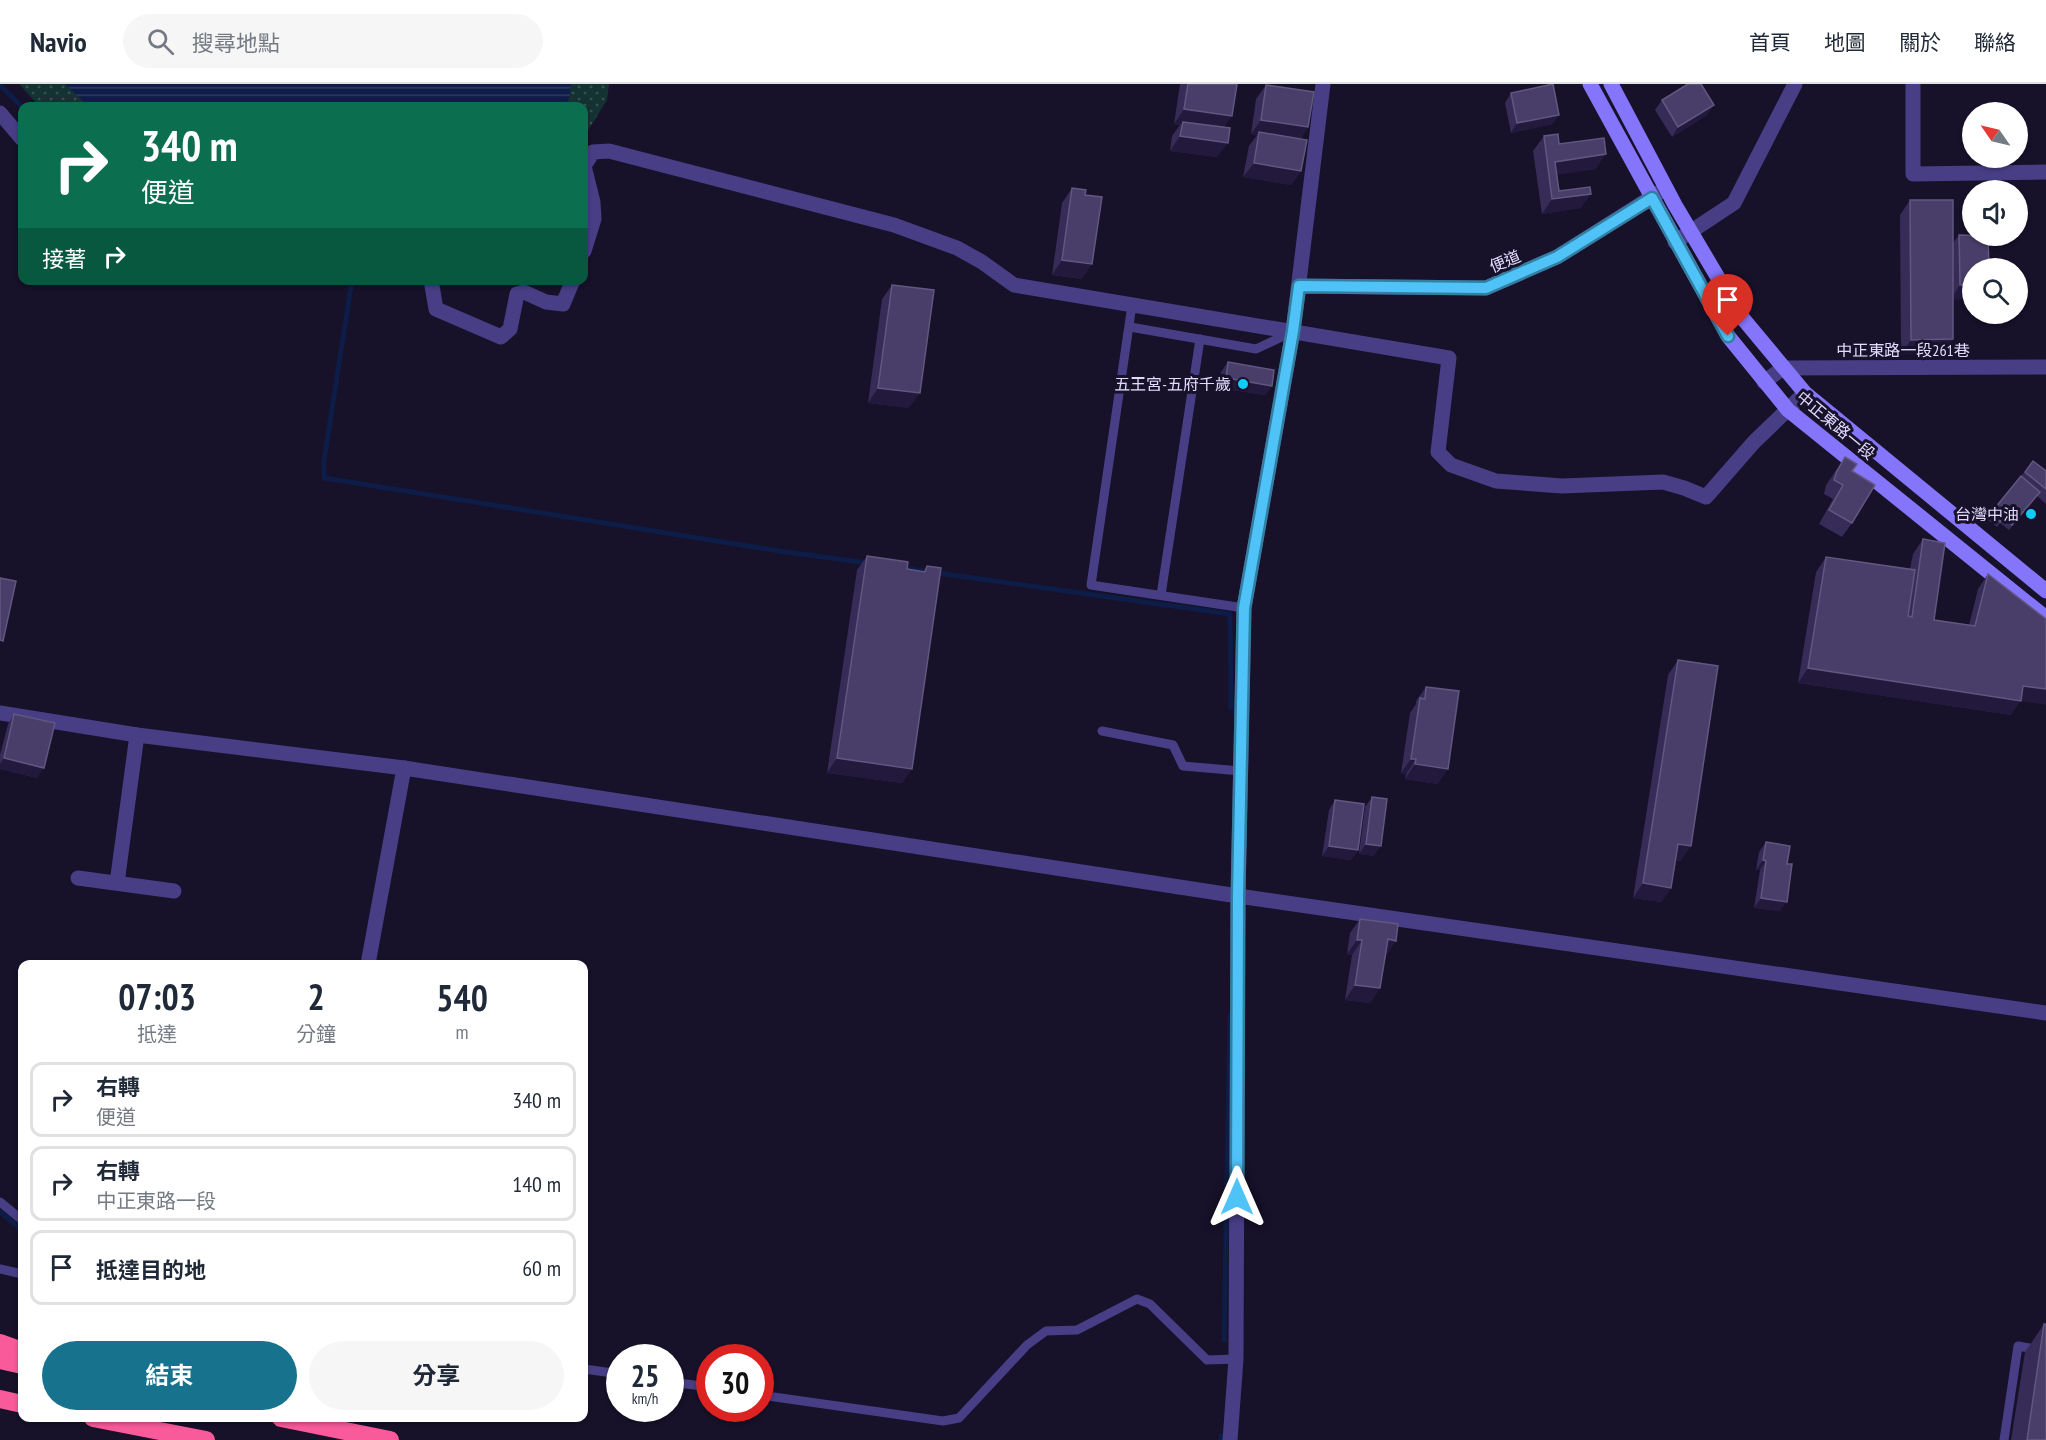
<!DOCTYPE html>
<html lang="zh-TW">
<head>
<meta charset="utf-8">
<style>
  :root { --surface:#fff; --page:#f6f6f7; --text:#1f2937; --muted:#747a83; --line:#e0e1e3; --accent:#17728d }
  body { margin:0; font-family:"PT Sans Narrow","Noto Sans TC",sans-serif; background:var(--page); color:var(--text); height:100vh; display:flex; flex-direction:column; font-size:22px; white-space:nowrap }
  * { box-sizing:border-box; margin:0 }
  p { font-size:20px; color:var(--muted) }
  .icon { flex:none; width:33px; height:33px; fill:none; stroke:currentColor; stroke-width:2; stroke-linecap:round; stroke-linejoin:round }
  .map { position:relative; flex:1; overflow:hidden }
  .sheet { position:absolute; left:18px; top:876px; width:570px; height:462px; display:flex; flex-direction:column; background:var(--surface); border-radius:12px; box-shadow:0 2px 4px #0004 }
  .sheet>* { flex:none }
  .hud { position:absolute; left:18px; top:18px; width:570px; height:183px; border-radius:12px; box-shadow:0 2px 4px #0004; background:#0b6e4f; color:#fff; overflow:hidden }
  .needle { width:39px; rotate:304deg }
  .controls { position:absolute; left:1962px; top:18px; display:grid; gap:12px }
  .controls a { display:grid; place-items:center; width:66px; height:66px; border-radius:50%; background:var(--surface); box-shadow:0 2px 4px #0004; font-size:30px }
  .speed { position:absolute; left:606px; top:1260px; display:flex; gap:12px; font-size:30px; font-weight:700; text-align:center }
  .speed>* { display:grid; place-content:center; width:78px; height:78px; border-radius:50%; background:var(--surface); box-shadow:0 2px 4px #0004; line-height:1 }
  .speed small { font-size:15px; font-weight:400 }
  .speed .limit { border:9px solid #d22; background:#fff; color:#111 }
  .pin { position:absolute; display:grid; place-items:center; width:51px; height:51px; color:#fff; margin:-62px -26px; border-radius:50% 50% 50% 0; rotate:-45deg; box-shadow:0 0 6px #0007 }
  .pin .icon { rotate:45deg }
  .me { position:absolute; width:66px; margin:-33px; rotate:0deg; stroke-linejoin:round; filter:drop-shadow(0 0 4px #0008) }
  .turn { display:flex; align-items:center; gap:21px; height:126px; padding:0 24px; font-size:27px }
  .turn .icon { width:78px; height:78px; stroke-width:2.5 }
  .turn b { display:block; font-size:42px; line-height:51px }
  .then { display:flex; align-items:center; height:57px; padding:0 24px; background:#0003; gap:12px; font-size:22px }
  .eta { display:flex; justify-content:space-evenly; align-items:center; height:102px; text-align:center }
  .eta b { font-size:36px; font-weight:700; line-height:42px }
  .primary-button { display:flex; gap:12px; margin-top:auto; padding:12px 24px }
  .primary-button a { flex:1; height:69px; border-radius:36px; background:var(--accent); color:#fff; font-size:24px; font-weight:700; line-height:69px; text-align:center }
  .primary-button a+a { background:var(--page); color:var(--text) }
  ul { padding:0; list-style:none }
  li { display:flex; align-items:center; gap:18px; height:75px; margin:0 12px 9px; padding:0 12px; border:3px solid var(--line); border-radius:12px }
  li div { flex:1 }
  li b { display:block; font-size:22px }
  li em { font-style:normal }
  header { display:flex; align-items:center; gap:36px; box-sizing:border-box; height:84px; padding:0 30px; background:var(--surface); border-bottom:2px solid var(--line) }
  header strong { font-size:28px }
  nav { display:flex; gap:33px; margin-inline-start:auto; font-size:21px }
  .search { width:420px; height:54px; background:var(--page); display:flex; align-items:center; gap:15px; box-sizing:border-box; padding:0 21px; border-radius:33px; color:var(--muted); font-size:22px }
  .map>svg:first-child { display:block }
  .park { fill:url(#park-dots) }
  .water { fill:url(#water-rules) }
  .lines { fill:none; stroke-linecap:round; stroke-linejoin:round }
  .stream { stroke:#0d1d47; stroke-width:5 }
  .lane { stroke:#473e86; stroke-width:9 }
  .street { stroke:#473e86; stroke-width:15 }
  .secondary { stroke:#8475fa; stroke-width:15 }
  .highway { stroke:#f95a9a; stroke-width:18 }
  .wall { fill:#372b57 }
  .shaded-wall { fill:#22193d }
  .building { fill:#493e69; stroke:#615780; stroke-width:1.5 }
  .route-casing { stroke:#337fa1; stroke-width:15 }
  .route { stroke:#4fc3f7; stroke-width:10 }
  .poi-dot { fill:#0eccf7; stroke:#171129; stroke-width:2 }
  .labels { text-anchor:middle; stroke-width:6; stroke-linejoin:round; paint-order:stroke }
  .street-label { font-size:16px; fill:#e2dbfe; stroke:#171129 }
  .poi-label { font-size:16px; fill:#e2dbfe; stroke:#171129; text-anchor:end }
</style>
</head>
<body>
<header>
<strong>Navio</strong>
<div class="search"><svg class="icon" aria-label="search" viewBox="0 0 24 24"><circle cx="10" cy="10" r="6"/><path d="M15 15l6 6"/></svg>搜尋地點</div>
<nav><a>首頁</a><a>地圖</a><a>關於</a><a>聯絡</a></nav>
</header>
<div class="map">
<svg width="2046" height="1356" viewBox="0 0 2046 1356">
  <defs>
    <pattern id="park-dots" width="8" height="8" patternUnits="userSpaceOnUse" patternTransform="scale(1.5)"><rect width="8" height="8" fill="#153233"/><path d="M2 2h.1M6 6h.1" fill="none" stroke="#374f52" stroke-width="1.8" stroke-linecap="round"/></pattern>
    <pattern id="water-rules" width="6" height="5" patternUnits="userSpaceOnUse" patternTransform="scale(1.5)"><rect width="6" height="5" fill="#0d1d47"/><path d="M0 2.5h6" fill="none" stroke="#303d63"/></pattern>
  </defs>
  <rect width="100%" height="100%" fill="#171129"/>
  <!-- park -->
  <polygon class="park" points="19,0 609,0 607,16 584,53 584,22 39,22"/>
  <!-- water -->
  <polygon class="water" points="65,0 571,0 569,15 564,22 88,22"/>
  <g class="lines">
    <!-- stream -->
    <g class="stream">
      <polyline points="0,1 22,23"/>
      <polyline points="352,196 324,376 324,394 779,467 867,479"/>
      <polyline points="902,484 1230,530 1231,624"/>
      <polyline points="0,1128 22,1146"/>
      <polyline points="1224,1256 1230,931"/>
      <polyline points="1221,1352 1221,1356"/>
    </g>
    <!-- lane -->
    <g class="lane">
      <polyline points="1132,221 1091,501 1244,524"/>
      <polyline points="1130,243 1256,265 1290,249"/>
      <polyline points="1161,511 1200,255"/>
      <polyline points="1102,647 1173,661 1183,682 1241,687"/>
      <polyline points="0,1118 22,1136"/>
      <polyline points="0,1185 22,1190"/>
      <polyline points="584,1285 620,1290"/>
      <polyline points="670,1298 710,1303"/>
      <polyline points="760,1311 943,1337 959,1334 1027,1261 1046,1247 1077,1246 1137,1215 1150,1220 1207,1276 1236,1275"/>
      <polyline points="2004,1356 2018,1262 2046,1267"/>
    </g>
    <!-- street -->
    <g class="street">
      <polyline points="1913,0 1913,90 2046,88"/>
      <polyline points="0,29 22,55"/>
      <polyline points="1675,158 1734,119 1795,0"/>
      <polyline points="584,167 594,135 593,118 584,82 593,68 609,67 894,141 957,164 982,178 1014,201 1449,274 1438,368 1451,381 1496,397 1562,402 1663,398 1684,404 1706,413 1754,358 1805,309"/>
      <polyline points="431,196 436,225 501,253 510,245 517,210 524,208 546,218 563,220 573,196"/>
      <polyline points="1299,202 1486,204 1557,173 1666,104"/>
      <polyline points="1764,298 1783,284 2046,283"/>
      <polyline points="0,629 137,651 404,684 1238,812 2046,929"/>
      <polyline points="78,794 174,807"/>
      <polyline points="117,799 137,651"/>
      <polyline points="368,880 404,684"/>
      <polyline points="1230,1356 1236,1275 1238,812 1244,524 1293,247 1323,0"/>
    </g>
    <!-- secondary -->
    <g class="secondary">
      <polyline points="1590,0 1728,252 1788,326 2046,534"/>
      <polyline points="1611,0 1675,121 1740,231 1805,309 2046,507"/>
    </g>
    <!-- highway -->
    <g class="highway">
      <polyline points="0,1259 22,1267"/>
      <polyline points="0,1276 22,1281"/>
      <polyline points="0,1315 22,1320"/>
      <polyline points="93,1334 206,1356"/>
      <polyline points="281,1334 390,1356"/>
    </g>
  </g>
  <!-- wall -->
  <g class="wall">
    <polygon points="1180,0 1237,0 1224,44 1217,73 1170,67 1172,52 1180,41 1174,40"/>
    <polygon points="1266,1 1308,43 1300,55 1301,87 1291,101 1243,93 1249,62 1257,51 1251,50 1256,15"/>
    <polygon points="1511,9 1553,40 1511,49 1505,19"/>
    <polygon points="1662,16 1707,31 1672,53 1655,26"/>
    <polygon points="1544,52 1559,60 1596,85 1557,90 1559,107 1581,124 1542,130 1533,67"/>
    <polygon points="1072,104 1082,195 1052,191 1062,119"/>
    <polygon points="1910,116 1953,159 1959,151 1972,184 1972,215 1953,215 1943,270 1901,270 1900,131"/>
    <polygon points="892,201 909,324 868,319 882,215"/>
    <polygon points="1228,278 1272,302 1265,311 1219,304 1221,288"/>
    <polygon points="1845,373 1852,387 1852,439 1842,453 1819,440 1833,415 1824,410 1826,401"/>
    <polygon points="2033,377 2046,387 2046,420 2037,412 2009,446 2000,439 1997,443 1987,435"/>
    <polygon points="1923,455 1934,536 1969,541 1978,505 1988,490 2020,617 2011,631 1798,599 1816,488 1826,473 1910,485 1913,470"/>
    <polygon points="867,472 907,485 923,488 927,482 902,699 827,689 857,486"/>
    <polygon points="1678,576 1681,777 1676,776 1671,804 1661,818 1633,814 1668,591"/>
    <polygon points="1426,603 1438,700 1405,695 1406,690 1401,689 1410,629 1416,620 1416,617"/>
    <polygon points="14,630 37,694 0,685 0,671 8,640"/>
    <polygon points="1372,713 1374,772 1359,770 1365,723"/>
    <polygon points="1335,716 1358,766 1351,776 1322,772 1329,726"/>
    <polygon points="1766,758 1780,827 1754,824 1760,786 1756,786 1759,768"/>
    <polygon points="1360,835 1396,857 1386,871 1380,904 1370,919 1345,916 1352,871 1347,870 1350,849"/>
    <polygon points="2044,1240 2046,1356 2011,1356 2025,1268"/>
  </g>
  <!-- shaded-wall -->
  <g class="shaded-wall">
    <polygon points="1714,21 1707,31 1672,53 1678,43"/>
    <polygon points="1184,25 1232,32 1222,46 1183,38 1180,41 1174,40"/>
    <polygon points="1559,31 1553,40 1511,49 1517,39"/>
    <polygon points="1261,36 1308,43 1298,57 1259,48 1257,51 1251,50"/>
    <polygon points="1180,52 1228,59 1217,73 1170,67"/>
    <polygon points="1606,70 1596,85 1549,92 1555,78"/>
    <polygon points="1254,79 1301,87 1291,101 1243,93"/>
    <polygon points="1591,110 1581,124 1542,130 1552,115"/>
    <polygon points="1062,176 1092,180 1082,195 1052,191"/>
    <polygon points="1960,201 1972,201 1972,215 1950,216"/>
    <polygon points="1953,255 1943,270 1901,270 1911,256"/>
    <polygon points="1226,294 1272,302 1265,311 1219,304"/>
    <polygon points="878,304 920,309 909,324 868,319"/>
    <polygon points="1808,584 2023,602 2046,605 2046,621 2020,617 2011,631 1798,599"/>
    <polygon points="4,674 44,684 37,694 0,685 0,680"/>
    <polygon points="837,674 912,685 902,699 827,689"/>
    <polygon points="1411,675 1416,675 1406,690 1401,689"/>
    <polygon points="1415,680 1448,685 1438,700 1405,695"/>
    <polygon points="1366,760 1381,762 1374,772 1359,770"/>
    <polygon points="1678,760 1691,762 1681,777 1668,775"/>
    <polygon points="1329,762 1358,766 1351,776 1322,772"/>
    <polygon points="1763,776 1766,777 1760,786 1756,786"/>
    <polygon points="1643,799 1671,804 1661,818 1633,814"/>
    <polygon points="1761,814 1787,818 1780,827 1754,824"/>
    <polygon points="1388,855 1396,857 1386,871"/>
    <polygon points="1357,856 1362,856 1352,871 1347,870"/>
    <polygon points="1355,901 1380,904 1370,919 1345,916"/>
  </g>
  <!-- building -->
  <g class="building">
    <polygon points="1188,0 1237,0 1232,32 1184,25"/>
    <polygon points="1553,0 1559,31 1517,39 1511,9"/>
    <polygon points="1688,0 1701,0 1714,21 1678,43 1662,16"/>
    <polygon points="1266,1 1314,8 1308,43 1261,36"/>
    <polygon points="1183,38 1230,44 1228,59 1180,52"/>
    <polygon points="1259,48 1307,56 1301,87 1254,79"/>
    <polygon points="1558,50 1559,60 1604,54 1606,70 1555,78 1559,107 1590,103 1591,110 1552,115 1544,52"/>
    <polygon points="1072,104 1086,106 1085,111 1102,113 1092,180 1062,176"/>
    <polygon points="1910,116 1953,116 1953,255 1911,256"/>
    <polygon points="1959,151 1988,152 1989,184 1972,184 1972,201 1960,201"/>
    <polygon points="892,201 934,206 920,309 878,304"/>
    <polygon points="1228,278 1274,286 1272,302 1226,294"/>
    <polygon points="1845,373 1857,380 1852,387 1875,401 1852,439 1829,426 1843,401 1834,396 1837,387"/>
    <polygon points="2033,377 2046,387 2046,405 2025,388"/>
    <polygon points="2021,392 2040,408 2012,441 2003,434 2000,438 1990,430"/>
    <polygon points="1923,455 1945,459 1934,536 1975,542 1988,490 2046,535 2046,605 2023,602 2021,617 1808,584 1826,473 1915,486 1908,532 1912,533"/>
    <polygon points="867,472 908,478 907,485 925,488 927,482 941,484 912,685 837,674"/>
    <polygon points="0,494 16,497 3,557 0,556"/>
    <polygon points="1678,576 1718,582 1691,762 1678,760 1671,804 1643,799"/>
    <polygon points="1426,603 1459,607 1448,685 1415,680 1416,675 1411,675 1420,614 1425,615"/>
    <polygon points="14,630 55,639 44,684 4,674"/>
    <polygon points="1372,713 1387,715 1381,762 1366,760"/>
    <polygon points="1335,716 1364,720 1358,766 1329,762"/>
    <polygon points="1766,758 1790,762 1787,780 1792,780 1787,818 1761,814 1766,777 1763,776"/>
    <polygon points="1360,835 1398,840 1396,857 1388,855 1380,904 1355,901 1362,856 1357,856"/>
    <polygon points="2044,1240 2046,1240 2046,1356 2027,1356"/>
  </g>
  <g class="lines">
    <!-- route casing -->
    <g class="route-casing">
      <polyline id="route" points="1237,1113 1238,812 1244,524 1293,247 1299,202 1486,204 1557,173 1652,114 1728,252"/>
    </g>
    <!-- route -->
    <use href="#route" class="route"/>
  </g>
  <!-- markers -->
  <g class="poi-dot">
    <circle cx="1243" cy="300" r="6"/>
    <circle cx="2031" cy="430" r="6"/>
  </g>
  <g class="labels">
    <!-- street labels -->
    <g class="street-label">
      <text transform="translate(1505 177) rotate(-23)" y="6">便道</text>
      <text x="1903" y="272">中正東路一段261巷</text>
      <text transform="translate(1836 341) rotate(40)" y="6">中正東路一段</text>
    </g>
    <!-- poi labels -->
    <g class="poi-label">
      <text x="1231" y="306">五王宮-五府千歲</text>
      <text x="2019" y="436">台灣中油</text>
    </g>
  </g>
</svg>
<div class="controls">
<a><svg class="needle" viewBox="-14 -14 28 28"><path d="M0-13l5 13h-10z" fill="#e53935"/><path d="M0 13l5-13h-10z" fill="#747a83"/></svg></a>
<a><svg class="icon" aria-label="sound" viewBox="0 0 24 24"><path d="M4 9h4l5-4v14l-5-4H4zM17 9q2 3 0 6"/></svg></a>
<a><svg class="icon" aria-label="search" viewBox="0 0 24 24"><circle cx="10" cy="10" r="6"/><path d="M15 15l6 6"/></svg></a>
</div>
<div class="speed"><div>25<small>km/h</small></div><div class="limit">30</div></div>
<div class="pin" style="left:1728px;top:252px;background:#d93025"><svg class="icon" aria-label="arrive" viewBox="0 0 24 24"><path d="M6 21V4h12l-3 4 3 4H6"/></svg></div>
<svg class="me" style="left:1237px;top:1113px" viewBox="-20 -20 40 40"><path d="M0-17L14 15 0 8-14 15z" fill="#4fc3f7" stroke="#fff" stroke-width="4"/></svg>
<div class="hud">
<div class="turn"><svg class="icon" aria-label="right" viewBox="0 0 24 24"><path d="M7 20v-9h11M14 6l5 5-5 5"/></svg><div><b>340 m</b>便道</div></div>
<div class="then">接著<svg class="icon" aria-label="right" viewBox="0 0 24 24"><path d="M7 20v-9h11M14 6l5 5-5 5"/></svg></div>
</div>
<section class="sheet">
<div class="eta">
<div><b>07:03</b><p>抵達</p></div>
<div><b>2</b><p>分鐘</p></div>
<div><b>540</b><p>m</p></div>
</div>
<ul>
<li><svg class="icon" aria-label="right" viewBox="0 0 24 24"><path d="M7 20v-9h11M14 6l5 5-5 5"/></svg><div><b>右轉</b><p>便道</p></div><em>340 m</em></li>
<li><svg class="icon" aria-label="right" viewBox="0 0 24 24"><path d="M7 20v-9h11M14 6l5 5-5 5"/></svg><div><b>右轉</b><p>中正東路一段</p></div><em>140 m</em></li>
<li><svg class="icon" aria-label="arrive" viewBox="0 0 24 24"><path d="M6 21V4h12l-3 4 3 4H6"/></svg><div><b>抵達目的地</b></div><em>60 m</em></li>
</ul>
<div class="primary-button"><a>結束</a><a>分享</a></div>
</section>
</div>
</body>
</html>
